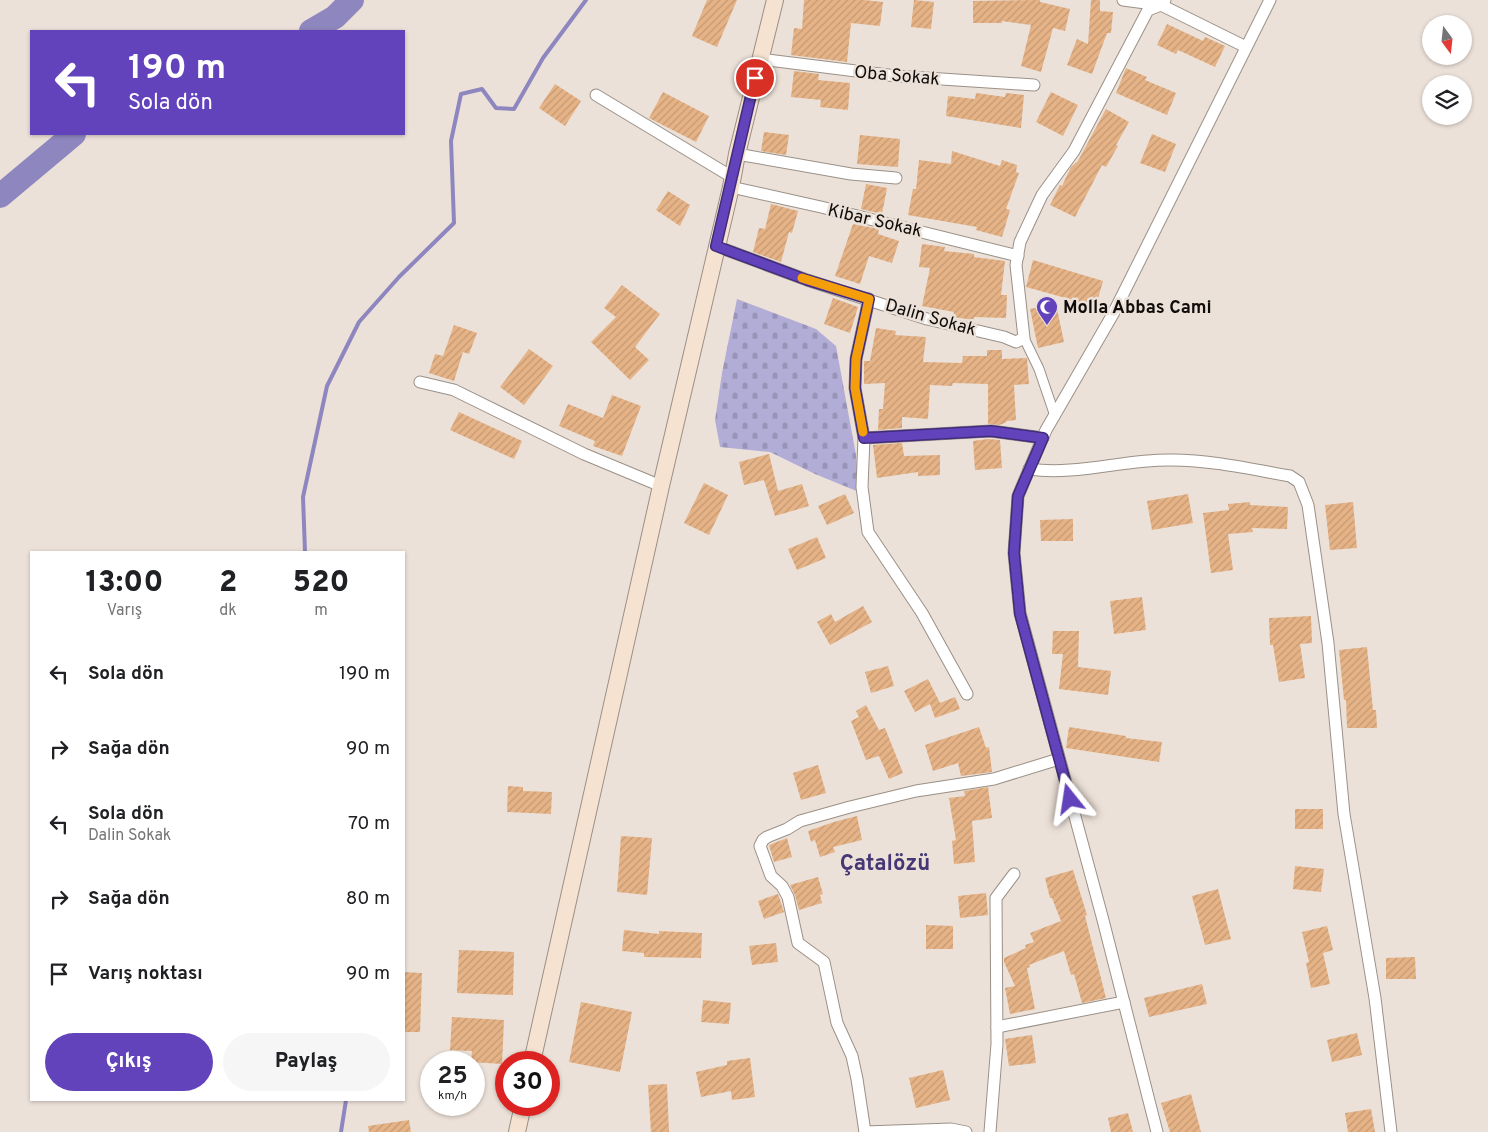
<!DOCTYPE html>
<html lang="tr">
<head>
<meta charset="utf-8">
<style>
  :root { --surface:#fff; --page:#f6f6f6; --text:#202124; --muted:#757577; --accent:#6343bb }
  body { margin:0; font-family:Overpass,sans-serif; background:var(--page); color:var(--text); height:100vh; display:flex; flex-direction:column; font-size:19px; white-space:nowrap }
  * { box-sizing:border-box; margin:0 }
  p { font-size:16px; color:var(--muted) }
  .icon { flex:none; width:28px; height:28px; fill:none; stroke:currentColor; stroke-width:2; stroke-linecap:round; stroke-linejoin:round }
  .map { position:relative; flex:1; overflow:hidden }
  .panel { position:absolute; left:30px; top:551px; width:375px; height:550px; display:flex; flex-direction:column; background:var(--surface); border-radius:0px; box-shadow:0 1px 4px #0004 }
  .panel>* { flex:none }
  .guide { position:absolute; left:30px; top:30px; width:375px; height:105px; border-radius:0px; box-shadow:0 1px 4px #0004; background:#6343bb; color:#fff; overflow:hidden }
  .needle { width:32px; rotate:165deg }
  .buttons { position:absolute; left:1422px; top:15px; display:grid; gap:10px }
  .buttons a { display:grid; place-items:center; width:50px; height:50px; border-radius:50%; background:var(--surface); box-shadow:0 1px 4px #0004; font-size:25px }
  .speed { position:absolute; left:420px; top:1051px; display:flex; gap:10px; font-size:25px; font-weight:700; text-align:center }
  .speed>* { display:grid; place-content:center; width:65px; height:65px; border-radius:50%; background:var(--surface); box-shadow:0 1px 4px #0004; line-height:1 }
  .speed small { font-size:12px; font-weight:400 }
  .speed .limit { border:8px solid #d22; background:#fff; color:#111 }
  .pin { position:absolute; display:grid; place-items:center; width:42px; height:42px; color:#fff; margin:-21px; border:2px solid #fff; border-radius:50%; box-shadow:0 1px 5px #0007 }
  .me { position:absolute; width:55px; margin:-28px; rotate:345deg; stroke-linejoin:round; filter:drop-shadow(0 0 4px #0008) }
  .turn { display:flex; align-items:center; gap:18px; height:105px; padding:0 15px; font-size:22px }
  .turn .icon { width:65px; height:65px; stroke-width:2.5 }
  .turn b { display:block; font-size:35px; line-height:42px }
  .eta { display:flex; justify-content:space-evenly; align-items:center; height:85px; text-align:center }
  .eta b { font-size:30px; font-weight:800; line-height:35px }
  .primary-button { display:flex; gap:10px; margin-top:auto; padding:10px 15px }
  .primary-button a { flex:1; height:58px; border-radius:30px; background:var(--accent); color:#fff; font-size:20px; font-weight:800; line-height:58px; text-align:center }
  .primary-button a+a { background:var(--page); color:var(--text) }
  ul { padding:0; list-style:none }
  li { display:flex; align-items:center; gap:15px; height:75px; padding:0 15px }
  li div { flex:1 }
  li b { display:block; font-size:19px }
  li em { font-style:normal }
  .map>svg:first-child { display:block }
  .cemetery { fill:url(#cemetery-stones) }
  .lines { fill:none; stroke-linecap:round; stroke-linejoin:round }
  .stream { stroke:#8e87bf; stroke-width:4 }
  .river { stroke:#8e87bf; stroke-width:24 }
  .building { fill:url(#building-hatch) }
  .pedestrian-casing { stroke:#9a9087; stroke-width:11 }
  .minor-casing { stroke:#9a9087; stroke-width:13 }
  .secondary-casing { stroke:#9a9087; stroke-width:18 }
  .pedestrian { stroke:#fff; stroke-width:9 }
  .minor { stroke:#fff; stroke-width:11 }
  .secondary { stroke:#f6e2d1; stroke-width:16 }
  .route-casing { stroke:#402c7a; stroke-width:12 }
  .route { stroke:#6343bb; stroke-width:9 }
  .slow { stroke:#f59e0b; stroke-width:9 }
  .labels { text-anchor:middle; stroke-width:5; stroke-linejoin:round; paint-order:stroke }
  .street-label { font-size:18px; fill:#0f0c09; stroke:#ece1d8 }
  .poi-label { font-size:18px; font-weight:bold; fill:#0f0c09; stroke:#ece1d8; text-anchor:start }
  .district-label { font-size:22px; font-weight:bold; fill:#443774; stroke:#ece1d8 }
</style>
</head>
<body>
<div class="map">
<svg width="1488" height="1132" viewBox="0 0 1488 1132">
  <defs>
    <pattern id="cemetery-stones" width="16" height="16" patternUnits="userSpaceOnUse" patternTransform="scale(1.25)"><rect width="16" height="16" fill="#b2add7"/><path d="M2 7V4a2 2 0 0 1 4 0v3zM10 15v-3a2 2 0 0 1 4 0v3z" fill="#9894b7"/></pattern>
    <pattern id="building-hatch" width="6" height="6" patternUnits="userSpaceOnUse" patternTransform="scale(1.25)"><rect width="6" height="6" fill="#e6b387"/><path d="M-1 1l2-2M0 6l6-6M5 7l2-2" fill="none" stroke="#c49973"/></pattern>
  </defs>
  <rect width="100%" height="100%" fill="#ece1d8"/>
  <!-- cemetery -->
  <polygon class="cemetery" points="737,299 816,329 836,346 856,455 859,492 815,474 770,452 720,447 715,420 722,373"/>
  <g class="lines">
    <!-- stream -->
    <g class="stream">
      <polyline points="305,552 303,497 327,386 359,322 399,277 454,223 451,141 461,94 482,89 496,108 514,109 543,58 586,0"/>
      <polyline points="341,1132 346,1100"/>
    </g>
    <!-- river -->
    <g class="river">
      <polyline points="311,31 335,17 352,0"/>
      <polyline points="0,196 74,134"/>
    </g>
  </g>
  <!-- building -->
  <g class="building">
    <polygon points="707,0 737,0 717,47 692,36"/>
    <polygon points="804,0 864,0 883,2 880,26 851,23 847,62 791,55 794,28 802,29"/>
    <polygon points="914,0 934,2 931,29 911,27"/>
    <polygon points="1040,0 1040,2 1070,9 1065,31 1053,28 1041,72 1021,66 1031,25 1002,21 1002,23 973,23 973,1"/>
    <polygon points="1091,0 1100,0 1100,11 1113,12 1111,33 1107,33 1092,74 1067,65 1077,39 1088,44"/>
    <polygon points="1167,24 1203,41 1205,37 1225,46 1215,67 1178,50 1176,54 1157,45"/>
    <polygon points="1126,68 1147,77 1145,80 1176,93 1167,115 1116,93"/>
    <polygon points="794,71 819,74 818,80 850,83 848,110 820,107 821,100 791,97"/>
    <polygon points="555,84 581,101 565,126 539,108"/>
    <polygon points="663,92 709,116 696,142 649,118"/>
    <polygon points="1051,92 1078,105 1063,136 1036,122"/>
    <polygon points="976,93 1005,97 1006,93 1024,95 1021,128 946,116 948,96 975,99"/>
    <polygon points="1106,109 1129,122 1116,145 1118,146 1106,167 1102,165 1075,217 1050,205 1060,185 1062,186 1071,167 1078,161"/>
    <polygon points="764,132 789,135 786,155 761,151"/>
    <polygon points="1152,134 1176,144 1165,172 1140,163"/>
    <polygon points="860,135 900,139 898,167 857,164"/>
    <polygon points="952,151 1000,166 1002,160 1017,165 1016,172 1019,173 1006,209 1010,210 1002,237 976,230 977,227 908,215 913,189 916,189 919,160 951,164"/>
    <polygon points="866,184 887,188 882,214 861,209"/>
    <polygon points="668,191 690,205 680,226 656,210"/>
    <polygon points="771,204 798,211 792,233 789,232 781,262 753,252 759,228 765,229"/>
    <polygon points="853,224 879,229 878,234 899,241 892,263 869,256 860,284 835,276"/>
    <polygon points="922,244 945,247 944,251 974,254 974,257 1005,261 1001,295 1007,295 1006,318 974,317 974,320 953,317 954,312 922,306 930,268 919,267"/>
    <polygon points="1033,260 1103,281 1095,309 1069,301 1073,300 1026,287"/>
    <polygon points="622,285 660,314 635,347 649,360 630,380 591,342 616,317 604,308"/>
    <polygon points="833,298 858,307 850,333 824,324"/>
    <polygon points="1056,304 1064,342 1038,348 1030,309"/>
    <polygon points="454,325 477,333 469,354 463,352 454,381 429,373 435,354 443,356"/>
    <polygon points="876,328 896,331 895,335 926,337 923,362 962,363 963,356 987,356 987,350 1002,350 1002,359 1027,358 1029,384 1014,385 1016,420 1007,421 1005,423 999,425 988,424 988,384 953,383 952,386 930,385 928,419 902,417 902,428 878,430 879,409 883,409 885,383 864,384 864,361 870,361"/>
    <polygon points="529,349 553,366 524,405 500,387"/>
    <polygon points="612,395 641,406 622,456 593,446 595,441 559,426 568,404 603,418"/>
    <polygon points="459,412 522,441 514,459 450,430"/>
    <polygon points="988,439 1000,440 1002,468 975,470 973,441"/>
    <polygon points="902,443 904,456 940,455 940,475 918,476 918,472 877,478 873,445"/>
    <polygon points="769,454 778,491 802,484 809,506 775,516 764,480 744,485 739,462"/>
    <polygon points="704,483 728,495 709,535 684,523"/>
    <polygon points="845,494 854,513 827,525 818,506"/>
    <polygon points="1188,494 1193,523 1152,530 1147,501"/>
    <polygon points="1250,502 1250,505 1288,507 1287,529 1252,528 1253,532 1228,534 1233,570 1211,573 1203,513 1229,510 1228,504"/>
    <polygon points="1353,502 1357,548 1330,550 1325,505"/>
    <polygon points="1073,519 1073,541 1041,541 1040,520"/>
    <polygon points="817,537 826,558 797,570 788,549"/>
    <polygon points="1142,597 1146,630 1114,634 1110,601"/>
    <polygon points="863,606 872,622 830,645 817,622 831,614 835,622"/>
    <polygon points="1311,616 1312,643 1300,644 1305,678 1279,682 1273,645 1270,645 1269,618"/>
    <polygon points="1053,631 1079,631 1078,667 1111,671 1108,695 1059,689 1063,654 1052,654"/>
    <polygon points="1367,647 1373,710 1376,710 1377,728 1347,728 1346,700 1344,700 1339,650"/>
    <polygon points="888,666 894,686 871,693 865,672"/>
    <polygon points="928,679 940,703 955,697 960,709 935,718 930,704 915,712 904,691"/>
    <polygon points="866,705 879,730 885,728 903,773 889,779 879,756 866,760 851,721 859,717 856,711"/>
    <polygon points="979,727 986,748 989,747 992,772 961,776 958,763 933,771 925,745"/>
    <polygon points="1069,727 1126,736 1126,738 1162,742 1159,762 1066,748"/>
    <polygon points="818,765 826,793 801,800 793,773"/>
    <polygon points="508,786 523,787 523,791 552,792 551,814 507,812"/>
    <polygon points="988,787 992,818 972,821 975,862 954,864 952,841 956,840 949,798 965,796 964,791"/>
    <rect x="1295" y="809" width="28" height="20"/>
    <polygon points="857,816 862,840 833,847 835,852 820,857 815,840 811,842 808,831 834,822"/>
    <polygon points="621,836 652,838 647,895 617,892"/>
    <polygon points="787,838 792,857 774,862 769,845"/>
    <polygon points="1295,866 1324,869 1321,892 1293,889"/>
    <polygon points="1073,870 1087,915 1085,916 1106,998 1082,1003 1074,974 1071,975 1064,951 1029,965 1030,967 1027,968 1035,1009 1010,1014 1005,988 1015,986 1004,962 1004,958 1026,948 1025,945 1034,942 1030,933 1061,921 1052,898 1050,898 1045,878"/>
    <polygon points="818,877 823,894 820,895 822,903 799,910 795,895 790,885"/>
    <polygon points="1218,889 1231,939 1205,945 1192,896"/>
    <polygon points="986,893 988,915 960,918 958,896"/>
    <polygon points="778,894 784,912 764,919 758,901"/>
    <polygon points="926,925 953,926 953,949 926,949"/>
    <polygon points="1327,926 1333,950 1323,953 1330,984 1311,988 1306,963 1309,962 1302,932"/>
    <polygon points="624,930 659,934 659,931 702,933 701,958 644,957 644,953 622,951"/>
    <polygon points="776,943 778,962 752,965 749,946"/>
    <polygon points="459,950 514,952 513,995 457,993"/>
    <polygon points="1415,957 1416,979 1386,979 1386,958"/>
    <polygon points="404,972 422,973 420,1032 404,1032"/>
    <polygon points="1202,984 1207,1004 1149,1017 1144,998"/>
    <polygon points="703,1000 731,1003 729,1024 701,1022"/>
    <polygon points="581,1002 632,1012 620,1072 569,1062"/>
    <polygon points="452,1017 504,1020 502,1064 471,1062 472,1051 450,1050"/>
    <polygon points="1357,1033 1362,1055 1332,1062 1327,1040"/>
    <polygon points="1032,1035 1036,1063 1009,1066 1005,1039"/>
    <polygon points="750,1058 755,1097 732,1100 731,1091 701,1097 696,1072 727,1065 727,1061"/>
    <polygon points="943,1070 950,1100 916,1108 909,1078"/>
    <polygon points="667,1084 669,1132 651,1132 648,1085"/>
    <polygon points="1191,1094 1201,1132 1170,1132 1161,1103"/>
    <polygon points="1371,1109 1375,1132 1348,1132 1345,1113"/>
    <polygon points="1128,1113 1133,1132 1111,1132 1108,1118"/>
    <polygon points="409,1120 411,1132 369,1132 368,1126"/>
  </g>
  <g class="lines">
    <!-- pedestrian casing -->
    <g class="pedestrian-casing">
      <polyline id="pedestrian" points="1024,338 1039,369 1055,416"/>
    </g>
    <!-- minor casing -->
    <g class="minor-casing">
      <g id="minor">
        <polyline points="1123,0 1161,5 1246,47"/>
        <polyline points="760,59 896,76 1034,85"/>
        <polyline points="596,95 732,177"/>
        <polyline points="737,154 851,174 896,178"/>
        <polyline points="731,187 821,207 1018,256"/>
        <polyline points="716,246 807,280 927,319 1004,337 1016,342 1024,338 1016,265 1020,242 1042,195 1074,151 1148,10 1161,5 1165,0"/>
        <polyline points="869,299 856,359 855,388 864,438 862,487 868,532 922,613 967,694"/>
        <polyline points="420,382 454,390 584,454 661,486"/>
        <polyline points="864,438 991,431 1043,438"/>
        <path d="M1029,469C1077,476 1124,459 1172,460C1211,460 1251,469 1290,476L1299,482L1308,505L1328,643L1344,814L1375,998L1391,1132"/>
        <polyline points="997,1027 1124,1002"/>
        <polyline points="865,1132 857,1079 852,1056 837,1023 824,962 798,943 788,897 782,886 771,876 760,846 763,840 767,837 787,829 800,821 850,807 916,791 994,779 1059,759"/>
        <polyline points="865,1132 951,1129 966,1132"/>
        <polyline points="990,1132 997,1044 996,898 1014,874"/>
        <polyline points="1157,1132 1103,920 1020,613 1014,553 1018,496 1046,430 1113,314 1270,0"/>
      </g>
    </g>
    <!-- secondary casing -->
    <g class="secondary-casing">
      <g id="secondary">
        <polyline points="532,1062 661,486 731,187 737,154 775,0"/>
        <polyline points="517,1132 523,1105"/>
      </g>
    </g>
    <!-- pedestrian -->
    <use href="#pedestrian" class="pedestrian"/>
    <!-- minor -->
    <use href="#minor" class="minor"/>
    <!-- secondary -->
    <use href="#secondary" class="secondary"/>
  </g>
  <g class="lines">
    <!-- route casing -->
    <g class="route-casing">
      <polyline id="route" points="755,78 716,246 807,280 869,299 856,359 855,388 864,438 991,431 1043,438 1018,496 1014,553 1020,614 1070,799"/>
    </g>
    <!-- route -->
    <use href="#route" class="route"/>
    <!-- slow -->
    <polyline class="slow" points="802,278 869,299 856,359 855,388 863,432"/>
  </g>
  <!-- icons -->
  <defs>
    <g id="mosque-pin" transform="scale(1.125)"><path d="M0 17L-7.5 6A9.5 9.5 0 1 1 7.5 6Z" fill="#6343bb" stroke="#ece1d8"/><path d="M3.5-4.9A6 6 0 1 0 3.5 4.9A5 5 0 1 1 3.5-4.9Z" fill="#fff"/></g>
  </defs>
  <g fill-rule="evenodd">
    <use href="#mosque-pin" x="1047" y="307"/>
  </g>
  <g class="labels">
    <!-- street labels -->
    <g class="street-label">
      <text transform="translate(897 75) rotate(5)" y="6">Oba Sokak</text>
      <text transform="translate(875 220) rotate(13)" y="6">Kibar Sokak</text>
      <text transform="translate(931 317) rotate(16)" y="6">Dalin Sokak</text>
    </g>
    <!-- poi labels -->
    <g class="poi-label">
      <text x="1063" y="313">Molla Abbas Cami</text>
    </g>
    <!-- district labels -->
    <g class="district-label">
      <text x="885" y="870">Çatalözü</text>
    </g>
  </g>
</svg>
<div class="buttons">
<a><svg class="needle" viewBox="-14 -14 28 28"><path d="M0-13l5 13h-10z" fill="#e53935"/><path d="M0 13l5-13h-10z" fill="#757577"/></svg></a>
<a><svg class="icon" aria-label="layers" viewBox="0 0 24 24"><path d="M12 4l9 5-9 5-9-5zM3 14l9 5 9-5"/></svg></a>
</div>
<div class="speed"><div>25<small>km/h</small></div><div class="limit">30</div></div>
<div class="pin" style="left:755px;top:78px;background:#d93025"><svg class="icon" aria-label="arrive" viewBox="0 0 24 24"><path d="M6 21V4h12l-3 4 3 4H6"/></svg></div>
<svg class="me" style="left:1070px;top:799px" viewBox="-20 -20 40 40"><path d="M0-17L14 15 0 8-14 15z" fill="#6343bb" stroke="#fff" stroke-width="4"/></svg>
<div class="guide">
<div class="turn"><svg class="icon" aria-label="left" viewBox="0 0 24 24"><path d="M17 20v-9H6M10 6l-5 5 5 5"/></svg><div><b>190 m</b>Sola dön</div></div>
</div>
<section class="panel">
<div class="eta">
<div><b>13:00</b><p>Varış</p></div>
<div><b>2</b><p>dk</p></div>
<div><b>520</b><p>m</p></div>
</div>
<ul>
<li><svg class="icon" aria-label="left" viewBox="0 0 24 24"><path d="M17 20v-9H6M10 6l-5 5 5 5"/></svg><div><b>Sola dön</b></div><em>190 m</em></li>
<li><svg class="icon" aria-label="right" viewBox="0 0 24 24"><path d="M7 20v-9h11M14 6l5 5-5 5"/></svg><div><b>Sağa dön</b></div><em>90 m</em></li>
<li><svg class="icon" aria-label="left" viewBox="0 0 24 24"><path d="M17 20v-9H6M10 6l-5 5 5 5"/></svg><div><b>Sola dön</b><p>Dalin Sokak</p></div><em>70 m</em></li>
<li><svg class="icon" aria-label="right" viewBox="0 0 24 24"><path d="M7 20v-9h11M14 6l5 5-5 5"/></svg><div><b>Sağa dön</b></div><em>80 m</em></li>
<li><svg class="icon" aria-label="arrive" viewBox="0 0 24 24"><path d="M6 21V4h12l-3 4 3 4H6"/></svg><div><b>Varış noktası</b></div><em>90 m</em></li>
</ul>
<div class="primary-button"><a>Çıkış</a><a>Paylaş</a></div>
</section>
</div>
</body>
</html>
